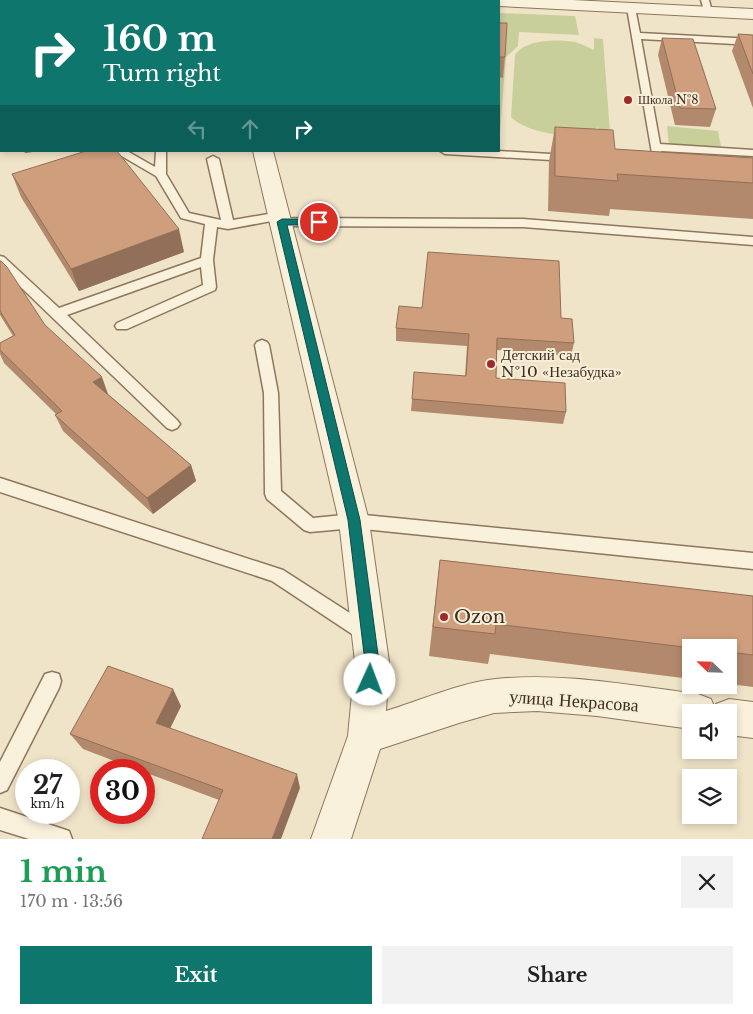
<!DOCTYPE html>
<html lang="en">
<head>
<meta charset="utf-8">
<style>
  :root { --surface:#fff; --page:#f2f2f2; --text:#202124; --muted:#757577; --accent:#0f766e }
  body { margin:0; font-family:"Libre Baskerville",serif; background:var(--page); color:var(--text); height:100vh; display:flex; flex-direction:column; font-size:19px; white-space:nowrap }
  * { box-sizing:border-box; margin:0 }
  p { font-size:16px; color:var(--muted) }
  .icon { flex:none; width:28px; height:28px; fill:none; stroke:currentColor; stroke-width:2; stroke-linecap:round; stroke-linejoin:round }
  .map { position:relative; height:839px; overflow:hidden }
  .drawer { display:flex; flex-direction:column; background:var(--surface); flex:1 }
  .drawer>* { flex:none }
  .banner { position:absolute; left:0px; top:0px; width:500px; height:152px; box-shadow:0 2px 8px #0003; background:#0f766e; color:#fff; overflow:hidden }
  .needle { width:32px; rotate:293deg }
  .tools { position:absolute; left:682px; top:639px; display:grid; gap:10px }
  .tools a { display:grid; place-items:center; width:55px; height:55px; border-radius:0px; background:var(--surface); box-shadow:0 2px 8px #0003; font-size:25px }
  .speed { position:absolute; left:15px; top:759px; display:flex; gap:10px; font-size:25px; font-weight:700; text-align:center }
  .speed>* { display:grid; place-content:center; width:65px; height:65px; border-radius:50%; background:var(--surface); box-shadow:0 2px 8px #0003; line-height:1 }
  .speed small { font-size:12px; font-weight:400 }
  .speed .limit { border:8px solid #d22; background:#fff; color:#111 }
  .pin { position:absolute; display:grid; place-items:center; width:42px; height:42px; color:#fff; margin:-21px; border:2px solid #fff; border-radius:50%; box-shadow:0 1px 5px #0007 }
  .me { position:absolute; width:55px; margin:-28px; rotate:2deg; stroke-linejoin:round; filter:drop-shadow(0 0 4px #0008) }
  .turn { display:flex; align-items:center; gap:18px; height:105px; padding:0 20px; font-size:22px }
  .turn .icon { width:65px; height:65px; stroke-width:2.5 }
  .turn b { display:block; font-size:35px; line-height:42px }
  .lanes { display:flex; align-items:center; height:48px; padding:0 20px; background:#0003; justify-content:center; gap:25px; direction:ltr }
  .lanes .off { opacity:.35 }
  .round { display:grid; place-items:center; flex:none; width:52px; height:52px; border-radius:0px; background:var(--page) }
  .overview { display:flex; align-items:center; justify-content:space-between; height:85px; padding:0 20px }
  h1 { font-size:30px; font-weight:800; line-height:38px; color:#1e9e55 }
  .action { display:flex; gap:10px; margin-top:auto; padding:10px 20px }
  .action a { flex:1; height:58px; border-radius:0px; background:var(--accent); color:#fff; font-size:20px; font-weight:800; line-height:58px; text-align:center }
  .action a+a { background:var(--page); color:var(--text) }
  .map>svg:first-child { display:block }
  .green { fill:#c9cf9b }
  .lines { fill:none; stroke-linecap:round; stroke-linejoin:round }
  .service-casing { stroke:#8d765c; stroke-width:3 }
  .minor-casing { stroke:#8d765c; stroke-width:2 }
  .service { fill:#faf1dc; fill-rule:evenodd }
  .minor { fill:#faf1dc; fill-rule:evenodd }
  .wall { fill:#b2896c }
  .shaded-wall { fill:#916f58 }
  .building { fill:#cf9f7d; stroke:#916f58 }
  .route { fill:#0f766e; stroke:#0a4d48 }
  .poi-dot { fill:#9e2a2b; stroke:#f7eed8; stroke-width:2 }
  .labels { text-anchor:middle; stroke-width:4; stroke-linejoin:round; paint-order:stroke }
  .far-poi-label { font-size:12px; fill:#3d2e20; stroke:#f7eed8; text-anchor:start }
  .poi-label { font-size:15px; fill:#3d2e20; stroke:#f7eed8; text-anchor:start }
  .near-poi-label { font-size:18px; fill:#3d2e20; stroke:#f7eed8; text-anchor:start }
  .near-street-label { font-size:18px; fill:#3d2e20; stroke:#f7eed8 }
</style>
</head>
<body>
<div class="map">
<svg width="753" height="839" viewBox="0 0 753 839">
  <rect width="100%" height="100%" fill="#f0e4c8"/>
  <!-- green -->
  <g class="green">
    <polygon points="499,13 575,16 579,35 519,32 518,46 506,57 499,144"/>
    <path d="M594,38L603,39L610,133H599L598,127C580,143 526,133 511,117L515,55C525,39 559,39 575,42C582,44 588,47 594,50Z"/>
    <polygon points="667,126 718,131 722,152 669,147"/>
  </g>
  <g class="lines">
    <!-- service casing -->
    <g class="service-casing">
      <g id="service">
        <polygon points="701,0 709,0 712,12 711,14 705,14"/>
        <polygon points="631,5 635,8 640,33 753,39 753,45 641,39 660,144 753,150 753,156 661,151 664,163 658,166 654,165 627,8"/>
        <polygon points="113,151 127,151 155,167 156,151 166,151 166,174 189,213 221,220 207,159 213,156 219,159 233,220 280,212 284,213 286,216 284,218 523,219 753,237 753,245 523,227 282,226 278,225 277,220 228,229 217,227 213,260 216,287 215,290 127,329 117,329 115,326 117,323 203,285 201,267 67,315 177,420 180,424 177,428 172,430 167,428 0,267 0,256 4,257 59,308 201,258 205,224 181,218 156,176"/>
        <polygon points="440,151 499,151 568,155 574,158 568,161 445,154"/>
        <polygon points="262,340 267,342 269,345 278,393 281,491 313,518 354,514 753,553 753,569 354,528 310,532 304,530 267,499 265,494 264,393 255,345 257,342"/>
        <polygon points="0,478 283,570 373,628 376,634 373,640 367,643 361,640 272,581 0,492"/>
        <polygon points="52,672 59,674 61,681 59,688 7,790 0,793 0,762 45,674"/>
        <polygon points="0,808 69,831 72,839 29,839 0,830"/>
      </g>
    </g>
    <!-- minor casing -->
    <g class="minor-casing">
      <g id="minor">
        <rect x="225" y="0" width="16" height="1"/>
        <polygon points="470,0 572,0 753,9 753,19 499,6 499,1"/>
        <path d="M253,151H273L369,521L389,662L386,711C419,701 462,682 496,679C563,672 632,686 698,694L711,699L715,709L716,704L729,699L753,702V738L729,735V712H691V729L597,716L537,711L494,713L459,723L380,749L351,839H311L348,736L355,662L339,521Z"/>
      </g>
    </g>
    <!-- service -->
    <use href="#service" class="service"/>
    <!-- minor -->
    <use href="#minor" class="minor"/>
  </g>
  <!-- wall -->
  <g class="wall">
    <polygon points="0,0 76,0 75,1 1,1 1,60 0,60"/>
    <polygon points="499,23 505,57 503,78 499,77"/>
    <polygon points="738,34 753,35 753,108 732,51"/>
    <polygon points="662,38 716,109 710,127 675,125 658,55"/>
    <polygon points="555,127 615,149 753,158 753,219 610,209 609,216 548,211 549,161"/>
    <polygon points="12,174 184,252 79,291 21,197"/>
    <polygon points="0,261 45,325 108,394 191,465 196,481 153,514 63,431 55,415 56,414 4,363 0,354 0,343 13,336 0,315"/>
    <polygon points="561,318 574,343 571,356 497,350 496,378 566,412 563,424 411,411 412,399 465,376 467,346 396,341 396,328"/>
    <polygon points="440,560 753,596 753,687 729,684 729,648 691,648 691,679 490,654 488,664 429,656"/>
    <polygon points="181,706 170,728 300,788 219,800 144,772 144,770 138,770 83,749 70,734"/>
  </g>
  <!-- shaded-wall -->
  <g class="shaded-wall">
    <polygon points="67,0 76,0 75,1 66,1"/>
    <polygon points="24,151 41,151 25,153"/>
    <polygon points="179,229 184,252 79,291 71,269"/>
    <polygon points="102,377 108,394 100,399 93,382"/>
    <polygon points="191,465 196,481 153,514 147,498"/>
    <polygon points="173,689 181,706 165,739 156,723"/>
    <polygon points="297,774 300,788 281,839 272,839"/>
  </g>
  <!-- building -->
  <g class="building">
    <polygon points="0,0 67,0 66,1 1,1 1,52 0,52"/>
    <polygon points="154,0 201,0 202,1 154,1"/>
    <rect x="291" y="0" width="21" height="1"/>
    <polygon points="499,23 507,23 505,57 499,57"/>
    <polygon points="738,34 753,35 753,74"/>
    <polygon points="662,38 693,39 716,109 680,108"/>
    <polygon points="555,127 613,130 615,149 753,158 753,183 617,174 618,181 555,176"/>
    <polygon points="86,151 117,151 179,229 71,269 12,174"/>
    <polygon points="428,252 559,261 561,318 572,319 574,343 497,338 496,378 565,383 566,412 412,399 414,372 466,376 469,334 396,328 399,306 422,308"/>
    <polygon points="0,261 1,261 7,267 45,325 102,377 93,382 191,465 147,498 55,415 62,411 0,350 0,343 15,335 0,311"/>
    <polygon points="440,560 753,596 753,655 729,652 729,648 692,648 496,624 495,634 433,627"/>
    <polygon points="108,666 173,689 156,723 297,774 272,839 202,839 223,790 70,734"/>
  </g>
  <!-- route -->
  <polygon class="route" points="282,219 319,219 323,222 319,225 287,225 360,520 379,662 375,685 370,687 365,685 363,680 365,662 348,520 277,222"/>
  <!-- markers -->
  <g class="poi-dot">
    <circle cx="628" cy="100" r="5"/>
    <circle cx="491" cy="364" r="5"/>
    <circle cx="444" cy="617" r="5"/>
  </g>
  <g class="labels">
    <!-- far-poi labels -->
    <g class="far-poi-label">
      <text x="638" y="104">Школа №8</text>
    </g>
    <!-- poi labels -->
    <g class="poi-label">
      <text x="501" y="360">Детский сад<tspan x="501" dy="17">№10 «Незабудка»</tspan></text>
    </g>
    <!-- near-poi labels -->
    <g class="near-poi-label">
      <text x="454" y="623">Ozon</text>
    </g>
    <!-- near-street labels -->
    <g class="near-street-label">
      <text transform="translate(574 701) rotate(4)" y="6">улица Некрасова</text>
    </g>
  </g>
</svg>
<div class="tools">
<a><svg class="needle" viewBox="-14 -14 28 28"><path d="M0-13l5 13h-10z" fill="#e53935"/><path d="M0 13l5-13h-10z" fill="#757577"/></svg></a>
<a><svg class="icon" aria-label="sound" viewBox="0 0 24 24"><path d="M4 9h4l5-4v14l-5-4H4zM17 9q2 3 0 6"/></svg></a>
<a><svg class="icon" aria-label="layers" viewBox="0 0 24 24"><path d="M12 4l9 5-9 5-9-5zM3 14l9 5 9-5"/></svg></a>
</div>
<div class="speed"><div>27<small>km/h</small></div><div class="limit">30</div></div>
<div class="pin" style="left:319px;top:222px;background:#d93025"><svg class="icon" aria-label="arrive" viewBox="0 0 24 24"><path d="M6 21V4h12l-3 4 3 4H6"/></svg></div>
<svg class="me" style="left:370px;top:680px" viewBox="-20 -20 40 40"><circle r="19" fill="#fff"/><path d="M0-13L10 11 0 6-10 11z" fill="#0f766e"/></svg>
<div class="banner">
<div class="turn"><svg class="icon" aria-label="right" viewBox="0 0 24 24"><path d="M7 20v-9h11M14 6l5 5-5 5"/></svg><div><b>160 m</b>Turn right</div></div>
<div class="lanes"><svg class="icon off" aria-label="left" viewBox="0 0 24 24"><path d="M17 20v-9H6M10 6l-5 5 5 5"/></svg><svg class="icon off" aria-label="ahead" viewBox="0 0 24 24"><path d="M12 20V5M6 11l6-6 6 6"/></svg><svg class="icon" aria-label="right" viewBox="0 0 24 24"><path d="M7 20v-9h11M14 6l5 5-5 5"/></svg></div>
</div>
</div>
<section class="drawer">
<div class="overview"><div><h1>1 min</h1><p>170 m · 13:56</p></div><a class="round"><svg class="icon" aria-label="close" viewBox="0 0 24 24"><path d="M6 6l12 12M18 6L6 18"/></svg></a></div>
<div class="action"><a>Exit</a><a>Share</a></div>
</section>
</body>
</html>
